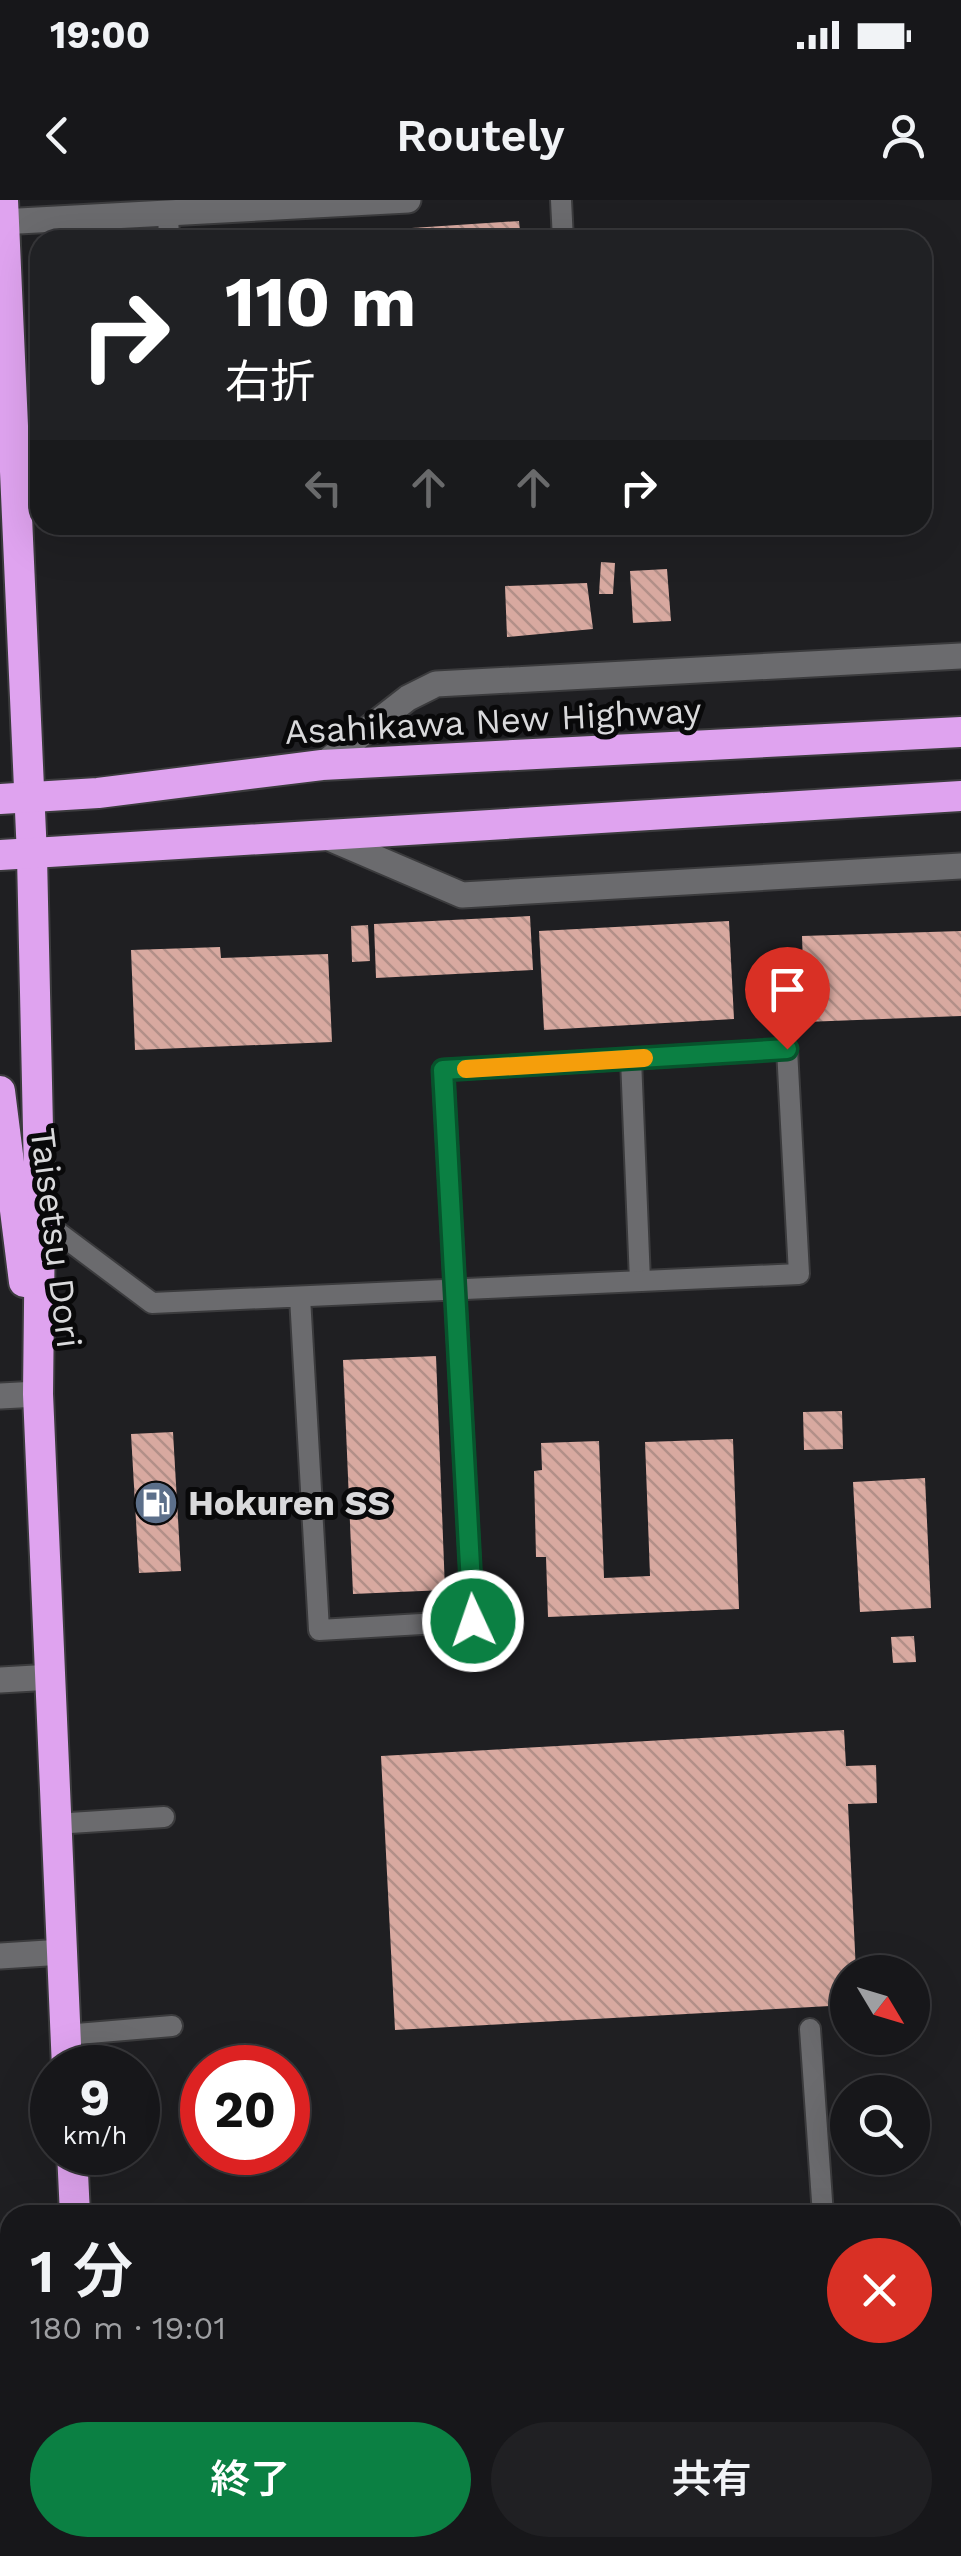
<!DOCTYPE html>
<html lang="ja">
<head>
<meta charset="utf-8">
<style>
  :root { --surface:#17171a; --page:#202023; --text:#f1f3f6; --muted:#9e9fa2; --line:#363639; --accent:#0b8043 }
  body { margin:0; font-family:"Work Sans","Noto Sans JP",sans-serif; background:var(--page); color:var(--text); height:100vh; display:flex; flex-direction:column; font-size:38px; white-space:nowrap }
  * { box-sizing:border-box; margin:0 }
  p { font-size:32px; color:var(--muted) }
  .icon { flex:none; width:55px; height:55px; fill:none; stroke:currentColor; stroke-width:2; stroke-linecap:round; stroke-linejoin:round }
  .map { position:relative; flex:1; overflow:hidden }
  .details { position:absolute; left:0px; top:2005px; width:962px; height:352px; display:flex; flex-direction:column; background:var(--surface); border-radius:30px 30px 0 0; box-shadow:0 10px 40px #0002,0 0 0 2px var(--line) }
  .details>* { flex:none }
  .top-card { position:absolute; left:30px; top:30px; width:902px; height:305px; border-radius:30px; box-shadow:0 10px 40px #0002,0 0 0 2px var(--line); background:#202124; color:#fff; overflow:hidden }
  .needle { width:65px; rotate:128deg }
  .tools { position:absolute; left:830px; top:1755px; display:grid; gap:20px }
  .tools a { display:grid; place-items:center; width:100px; height:100px; border-radius:50%; background:var(--surface); box-shadow:0 10px 40px #0002,0 0 0 2px var(--line); font-size:50px }
  .speed { position:absolute; left:30px; top:1845px; display:flex; gap:20px; font-size:50px; font-weight:700; text-align:center }
  .speed>* { display:grid; place-content:center; width:130px; height:130px; border-radius:50%; background:var(--surface); box-shadow:0 10px 40px #0002,0 0 0 2px var(--line); line-height:1 }
  .speed small { font-size:25px; font-weight:400 }
  .speed .limit { border:15px solid #d22; background:#fff; color:#111 }
  .pin { position:absolute; display:grid; place-items:center; width:85px; height:85px; color:#fff; margin:-102px -42px; border-radius:50% 50% 50% 0; rotate:-45deg; box-shadow:0 0 10px #0007 }
  .pin .icon { rotate:45deg }
  .me { position:absolute; width:110px; margin:-55px; rotate:357deg; stroke-linejoin:round; filter:drop-shadow(0 0 8px #0008) }
  .turn { display:flex; align-items:center; gap:35px; height:210px; padding:0 30px; font-size:45px }
  .turn .icon { width:130px; height:130px; stroke-width:2.5 }
  .turn b { display:block; font-size:70px; line-height:85px }
  .lanes { display:flex; align-items:center; height:95px; padding:0 30px; background:#0003; justify-content:center; gap:50px; direction:ltr }
  .lanes .off { opacity:.35 }
  .round { display:grid; place-items:center; flex:none; width:105px; height:105px; border-radius:52px; background:var(--page) }
  .summary { display:flex; align-items:center; justify-content:space-between; height:170px; padding:0 30px }
  h1 { font-size:60px; font-weight:600; line-height:75px }
  .cta { display:flex; gap:20px; margin-top:auto; padding:20px 30px }
  .cta a { flex:1; height:115px; border-radius:60px; background:var(--accent); color:#fff; font-size:40px; font-weight:600; line-height:115px; text-align:center }
  .cta a+a { background:var(--page); color:var(--text) }
  .status { display:flex; justify-content:space-between; align-items:center; height:70px; padding:0 50px; background:var(--surface); direction:ltr }
  .status svg { height:28px; fill:currentColor }
  header { display:flex; justify-content:space-between; align-items:center; height:130px; padding:0 30px; background:var(--surface); font-size:45px; font-weight:600 }
  .map>svg:first-child { display:block }
  .building { fill:url(#building-back-hatch) }
  .lines { fill:none; stroke-linecap:round; stroke-linejoin:round }
  .lane-casing { stroke:#3b3b3d; stroke-width:24 }
  .street-casing { stroke:#3b3b3d; stroke-width:29 }
  .highway-casing { stroke:#3b3b3d; stroke-width:34 }
  .lane { stroke:#6b6b6e; stroke-width:20 }
  .street { stroke:#6b6b6e; stroke-width:25 }
  .highway { stroke:#dfa3ef; stroke-width:30 }
  .route-casing { stroke:#07532c; stroke-width:25 }
  .route { stroke:#0b8043; stroke-width:18 }
  .slow { stroke:#f59e0b; stroke-width:18 }
  .labels { text-anchor:middle; stroke-width:10; stroke-linejoin:round; paint-order:stroke }
  .street-label { font-size:35px; fill:#d9d9db; stroke:#09090a }
  .poi-label { font-size:35px; font-weight:bold; fill:#d9d9db; stroke:#09090a; text-anchor:start }
</style>
</head>
<body>
<div class="status"><b>19:00</b><svg viewBox="0 0 49 12"><path d="M0 12V9h3v3zM5 12V6h3v6zM10 12V3h3v9zM15 12V0h3v12zM26 1h20v11H26zM47 4h2v5h-2z"/></svg></div>
<header><svg class="icon" aria-label="back" viewBox="0 0 24 24"><path d="M15 5l-7 7 7 7"/></svg>Routely<svg class="icon" aria-label="person" viewBox="0 0 24 24"><circle cx="12" cy="8" r="4"/><path d="M4 21q1-7 8-7t8 7"/></svg></header>
<div class="map">
<svg width="961" height="2356" viewBox="0 0 961 2356">
  <defs>
    <pattern id="building-back-hatch" width="6" height="6" patternUnits="userSpaceOnUse" patternTransform="scale(2.5)"><rect width="6" height="6" fill="#d8a9a0"/><path d="M-1 5l2 2M0 0l6 6M5-1l2 2" fill="none" stroke="#b28f88"/></pattern>
  </defs>
  <rect width="100%" height="100%" fill="#1f1f22"/>
  <!-- building -->
  <g class="building">
    <polygon points="519,21 521,40 321,40 321,34"/>
    <polygon points="662,32 662,40 598,40 598,34"/>
    <polygon points="601,362 615,363 613,394 599,394"/>
    <polygon points="667,369 671,421 633,423 630,371"/>
    <polygon points="587,383 593,429 507,437 505,386"/>
    <polygon points="530,716 533,770 376,778 374,724"/>
    <polygon points="729,721 734,819 544,830 539,731"/>
    <polygon points="368,725 370,761 352,762 351,726"/>
    <polygon points="961,731 961,816 805,822 802,736"/>
    <polygon points="220,747 221,758 328,754 332,842 135,850 131,750"/>
    <polygon points="436,1156 445,1390 353,1394 343,1160"/>
    <polygon points="842,1211 843,1249 804,1250 803,1212"/>
    <polygon points="173,1232 181,1371 139,1373 131,1234"/>
    <polygon points="733,1239 739,1409 548,1417 546,1357 536,1357 534,1271 542,1270 541,1243 599,1241 604,1378 650,1376 645,1242"/>
    <polygon points="925,1278 931,1408 860,1412 853,1282"/>
    <polygon points="914,1436 916,1462 893,1463 891,1437"/>
    <polygon points="844,1530 846,1566 876,1565 877,1603 848,1604 856,1772 848,1772 848,1805 395,1830 381,1556"/>
    <polygon points="0,2061 6,2061 10,2142 10,2328 0,2328"/>
    <rect x="222" y="2348" width="50" height="8"/>
    <rect x="348" y="2348" width="41" height="8"/>
    <polygon points="395,2348 452,2348 453,2356 396,2356"/>
    <polygon points="544,2348 604,2348 605,2356 545,2356"/>
    <polygon points="627,2348 695,2348 696,2356 627,2356"/>
    <rect x="699" y="2348" width="36" height="8"/>
  </g>
  <g class="lines">
    <!-- lane casing -->
    <g class="lane-casing">
      <g id="lane">
        <polyline points="561,0 563,40"/>
        <polyline points="168,13 169,40"/>
        <polyline points="631,859 640,1081"/>
        <polyline points="40,1019 152,1103 799,1074 787,849 443,870 473,1421 319,1430 300,1097"/>
        <polyline points="54,1624 164,1617"/>
        <polyline points="810,1829 823,2015"/>
        <polyline points="65,1835 172,1826"/>
      </g>
    </g>
    <!-- street casing -->
    <g class="street-casing">
      <g id="street">
        <polyline points="0,22 408,0"/>
        <polyline points="322,565 408,498 436,484 961,456"/>
        <polyline points="327,637 462,695 961,666"/>
        <polyline points="0,1196 38,1194"/>
        <polyline points="0,1480 52,1477"/>
        <polyline points="0,1756 63,1752"/>
        <polyline points="0,2343 10,2343"/>
        <polyline points="834,2356 835,2348"/>
      </g>
    </g>
    <!-- highway casing -->
    <g class="highway-casing">
      <g id="highway">
        <polyline points="3,0 32,656 40,1019 38,1194 67,1868"/>
        <polyline points="0,599 98,593 322,565 961,532"/>
        <polyline points="0,655 961,596"/>
        <polyline points="0,891 24,1082"/>
        <polyline points="72,1952 75,2015"/>
        <polyline points="95,2348 95,2356"/>
      </g>
    </g>
    <!-- lane -->
    <use href="#lane" class="lane"/>
    <!-- street -->
    <use href="#street" class="street"/>
    <!-- highway -->
    <use href="#highway" class="highway"/>
  </g>
  <g class="lines">
    <!-- route casing -->
    <g class="route-casing">
      <polyline id="route" points="473,1421 443,870 787,849"/>
    </g>
    <!-- route -->
    <use href="#route" class="route"/>
    <!-- slow -->
    <polyline class="slow" points="466,869 644,858"/>
  </g>
  <!-- icons -->
  <defs>
    <g id="fuel-disc" transform="scale(2.25)"><circle r="9.5" fill="#5c6f8a" stroke="#09090a"/><path d="M-5.5-6h7V0h2V4h1.3V-2.5L3-4.5l.8-.8L6-3V5H2.5V1h-1V6h-7ZM-4.2-4.7v3.2H.2V-4.7Z" fill="#fff"/></g>
  </defs>
  <g fill-rule="evenodd">
    <use href="#fuel-disc" x="156" y="1303"/>
  </g>
  <g class="labels">
    <!-- street labels -->
    <g class="street-label">
      <text transform="translate(493 521) rotate(-3)" y="12">Asahikawa New Highway</text>
      <text transform="translate(56 1038) rotate(83)" y="12">Taisetsu Dori</text>
    </g>
    <!-- poi labels -->
    <g class="poi-label">
      <text x="188" y="1315">Hokuren SS</text>
    </g>
  </g>
</svg>
<div class="tools">
<a><svg class="needle" viewBox="-14 -14 28 28"><path d="M0-13l5 13h-10z" fill="#e53935"/><path d="M0 13l5-13h-10z" fill="#9e9fa2"/></svg></a>
<a><svg class="icon" aria-label="search" viewBox="0 0 24 24"><circle cx="10" cy="10" r="6"/><path d="M15 15l6 6"/></svg></a>
</div>
<div class="speed"><div>9<small>km/h</small></div><div class="limit">20</div></div>
<div class="pin" style="left:787px;top:849px;background:#d93025"><svg class="icon" aria-label="arrive" viewBox="0 0 24 24"><path d="M6 21V4h12l-3 4 3 4H6"/></svg></div>
<svg class="me" style="left:473px;top:1421px" viewBox="-20 -20 40 40"><circle r="17" fill="#0b8043" stroke="#fff" stroke-width="3"/><path d="M0-11L8 9 0 5-8 9z" fill="#fff"/></svg>
<div class="top-card">
<div class="turn"><svg class="icon" aria-label="right" viewBox="0 0 24 24"><path d="M7 20v-9h11M14 6l5 5-5 5"/></svg><div><b>110 m</b>右折</div></div>
<div class="lanes"><svg class="icon off" aria-label="left" viewBox="0 0 24 24"><path d="M17 20v-9H6M10 6l-5 5 5 5"/></svg><svg class="icon off" aria-label="ahead" viewBox="0 0 24 24"><path d="M12 20V5M6 11l6-6 6 6"/></svg><svg class="icon off" aria-label="ahead" viewBox="0 0 24 24"><path d="M12 20V5M6 11l6-6 6 6"/></svg><svg class="icon" aria-label="right" viewBox="0 0 24 24"><path d="M7 20v-9h11M14 6l5 5-5 5"/></svg></div>
</div>
<section class="details">
<div class="summary"><div><h1>1 分</h1><p>180 m · 19:01</p></div><a class="round" style="background:#d93025;color:#fff"><svg class="icon" aria-label="close" viewBox="0 0 24 24"><path d="M6 6l12 12M18 6L6 18"/></svg></a></div>
<div class="cta"><a>終了</a><a>共有</a></div>
</section>
</div>
</body>
</html>
